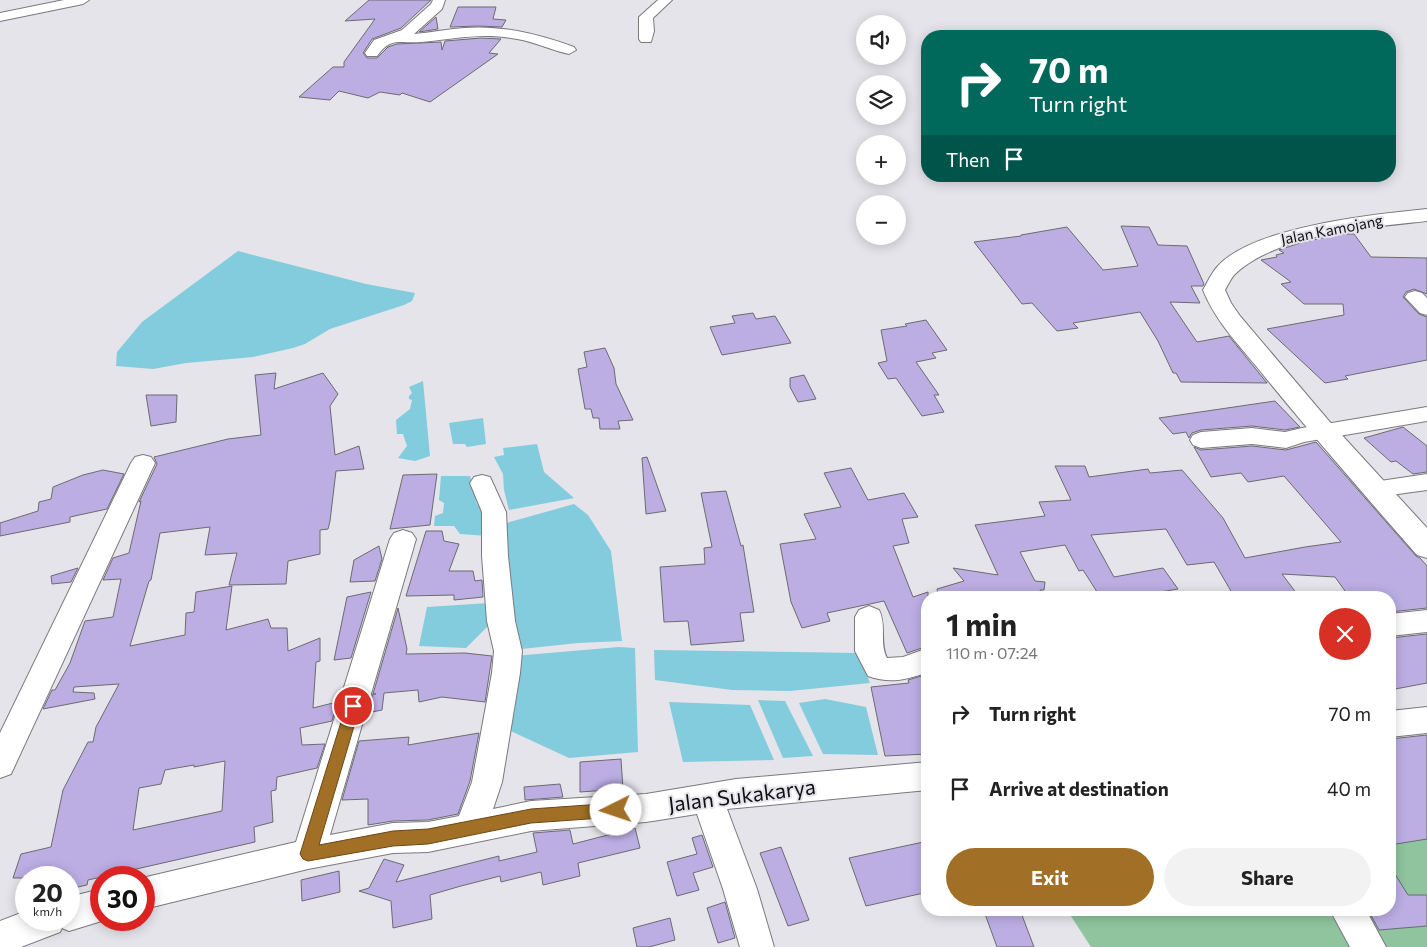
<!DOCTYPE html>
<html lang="en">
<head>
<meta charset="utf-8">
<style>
  :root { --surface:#fff; --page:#f2f2f2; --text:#222; --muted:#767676; --accent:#a16f25 }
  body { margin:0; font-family:Commissioner,sans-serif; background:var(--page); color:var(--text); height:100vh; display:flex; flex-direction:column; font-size:19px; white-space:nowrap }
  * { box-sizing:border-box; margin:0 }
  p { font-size:16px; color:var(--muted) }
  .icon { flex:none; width:28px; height:28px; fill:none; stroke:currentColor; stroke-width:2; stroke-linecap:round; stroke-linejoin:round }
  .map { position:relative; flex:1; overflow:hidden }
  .panel { position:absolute; left:921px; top:591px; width:475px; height:325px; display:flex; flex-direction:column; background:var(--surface); border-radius:20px; box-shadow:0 2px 12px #0003 }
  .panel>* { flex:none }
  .guide { position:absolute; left:921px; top:30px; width:475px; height:152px; border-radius:20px; box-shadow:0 2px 12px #0003; background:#00695c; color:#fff; overflow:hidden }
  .buttons { position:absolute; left:856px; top:15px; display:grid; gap:10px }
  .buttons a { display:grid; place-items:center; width:50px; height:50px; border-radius:50%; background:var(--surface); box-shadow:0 2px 12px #0003; font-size:25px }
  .speed { position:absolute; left:15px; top:866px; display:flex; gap:10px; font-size:25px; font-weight:700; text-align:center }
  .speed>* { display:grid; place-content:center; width:65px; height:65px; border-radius:50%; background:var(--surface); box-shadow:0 2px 12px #0003; line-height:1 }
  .speed small { font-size:12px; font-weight:400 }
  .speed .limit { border:8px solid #d22; background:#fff; color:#111 }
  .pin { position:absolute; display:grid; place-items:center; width:42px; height:42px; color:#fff; margin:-21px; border:2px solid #fff; border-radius:50%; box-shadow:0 1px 5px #0007 }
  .me { position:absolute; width:55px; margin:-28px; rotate:266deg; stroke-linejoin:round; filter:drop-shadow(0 0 4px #0008) }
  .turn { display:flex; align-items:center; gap:18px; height:105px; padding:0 25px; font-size:22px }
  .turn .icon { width:65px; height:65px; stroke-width:2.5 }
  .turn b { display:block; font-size:35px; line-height:42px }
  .then { display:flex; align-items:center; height:48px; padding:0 25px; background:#0003; gap:10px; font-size:19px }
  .round { display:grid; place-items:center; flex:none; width:52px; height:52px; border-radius:26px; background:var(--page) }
  .overview { display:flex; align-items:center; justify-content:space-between; height:85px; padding:0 25px }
  h1 { font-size:30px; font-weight:700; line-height:38px }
  .primary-button { display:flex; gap:10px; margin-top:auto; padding:10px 25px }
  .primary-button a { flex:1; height:58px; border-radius:30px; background:var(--accent); color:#fff; font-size:20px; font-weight:700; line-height:58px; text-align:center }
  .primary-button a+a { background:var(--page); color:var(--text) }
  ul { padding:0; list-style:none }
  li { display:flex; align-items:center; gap:15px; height:75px; padding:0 25px }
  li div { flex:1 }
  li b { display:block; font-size:19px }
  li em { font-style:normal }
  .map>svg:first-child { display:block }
  .forest { fill:#8fc49e }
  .water { fill:#82ccdd }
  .building { fill:#bcade3; stroke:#6c6b70; fill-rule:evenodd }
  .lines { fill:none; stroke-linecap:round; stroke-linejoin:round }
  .minor-casing { stroke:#7a797e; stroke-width:2 }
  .major-casing { stroke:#7a797e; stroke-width:2 }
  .minor { fill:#fff; fill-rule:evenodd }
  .major { fill:#fff; fill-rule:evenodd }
  .route { fill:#a16f25; stroke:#694818 }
  .labels { text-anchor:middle; stroke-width:4; stroke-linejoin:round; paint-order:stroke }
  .far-street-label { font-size:15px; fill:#100f11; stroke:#e5e4ea }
  .near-street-label { font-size:21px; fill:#100f11; stroke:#e5e4ea }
</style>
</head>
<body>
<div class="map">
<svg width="1427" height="947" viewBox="0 0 1427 947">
  <rect width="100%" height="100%" fill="#e5e4ea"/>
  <!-- forest -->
  <polygon class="forest" points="1427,758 1427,947 1091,947 1067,910 1390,910 1390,763"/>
  <!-- water -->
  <g class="water">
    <polygon points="238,251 366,284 415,293 412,301 404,305 330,329 305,344 293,348 253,357 186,363 153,369 116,366 117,352 142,322"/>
    <polygon points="423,381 430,456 415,461 398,458 407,446 403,434 397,434 396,420 410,409 412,400 409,399 409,396 412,393 409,387"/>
    <polygon points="483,418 486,444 467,447 465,444 453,444 449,423"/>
    <polygon points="537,444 544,472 574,498 509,510 504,490 503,474 494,457 504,455 503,448"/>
    <polygon points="441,476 470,476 477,504 489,514 488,536 460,534 454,526 434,526 435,516 443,513 444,503 439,500"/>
    <polygon points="574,504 588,515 611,551 622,641 578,643 512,650 503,524"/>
    <polygon points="489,603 489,625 466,648 419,646 427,607"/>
    <polygon points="619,647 635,648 638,752 569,758 504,728 514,656"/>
    <polygon points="654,650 858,653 870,683 790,691 732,690 655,680"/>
    <polygon points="825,699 866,707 878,755 823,754 799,703"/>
    <polygon points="758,700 785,701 813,756 783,758"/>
    <polygon points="669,702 750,705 774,760 683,762"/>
  </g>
  <!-- building -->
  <g class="building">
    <polygon points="369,0 431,0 401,28 372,39 363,53 367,58 377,58 388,47 397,44 441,42 442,50 445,41 481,38 501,39 489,53 498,54 430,102 402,93 400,95 380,92 368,98 339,91 330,100 299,97 333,67 344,67 344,62 375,19 345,21"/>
    <polygon points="458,7 496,7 493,19 506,20 502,27 478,26 450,27"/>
    <polygon points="436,17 438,29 419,32"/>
    <polygon points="1121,226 1149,227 1158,245 1187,246 1204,284 1203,286 1191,286 1200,303 1170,302 1197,342 1229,336 1267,383 1181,382 1176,373 1173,373 1158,341 1140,312 1073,323 1078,328 1057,331 1032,303 1022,304 974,242 1021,236 1021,235 1067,227 1103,270 1138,266"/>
    <polygon points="1339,234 1354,234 1371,257 1427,258 1427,294 1414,289 1406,292 1403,297 1419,314 1427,317 1427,360 1345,376 1348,379 1325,383 1267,329 1344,315 1343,304 1304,304 1281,284 1291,282 1261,260 1277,257 1276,255 1284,253 1279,250 1300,243"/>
    <polygon points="753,313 756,319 775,316 791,343 722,355 710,327 735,323 732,316"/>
    <polygon points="926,320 947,350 932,353 936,358 916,362 939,395 934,395 944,412 922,416 896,378 888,379 878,363 887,361 881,330 907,326 905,324"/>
    <polygon points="605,348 614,368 616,384 633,420 618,421 620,429 600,429 599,418 593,418 591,409 585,409 578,369 587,367 584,352"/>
    <path d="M276,373L274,389L323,373L338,394L330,406L335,455L359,446L364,469L336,471L330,521L328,529L320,530V554L288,561L286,584L229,585L237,553L205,555L210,527L160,533L151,580L149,581L130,646L185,635L186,613L194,612L196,592L232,586L226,630L268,619L271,628H287L288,651L320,638V661L316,662L313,708L337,702L332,721L300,728L302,745L325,744L317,768L277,777L276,790L271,791L273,822L254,827L255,842L88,880L87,885L69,889V878H13L21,854L51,847L63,790L88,742H93L96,727L119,684L74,687L73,692L94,693L95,699L43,709L52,690H55L70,663L85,621L113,617L121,579L103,580L113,558L129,553L141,501L139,502L157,464L154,457L228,439L261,435L255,375ZM225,761L222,811L133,830L139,788L161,784L165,770L194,765V767Z"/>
    <polygon points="804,375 816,399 798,402 790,387 790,378"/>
    <polygon points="146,395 177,395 176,422 151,426"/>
    <polygon points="1275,401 1300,427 1285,430 1252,426 1201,430 1192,433 1189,438 1186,432 1173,434 1159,418"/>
    <polygon points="1403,427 1427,446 1427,472 1413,474 1396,461 1391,462 1364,438"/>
    <polygon points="1316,442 1416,556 1420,558 1427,566 1427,608 1390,612 1390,598 1350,598 1335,577 1282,574 1300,598 1235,598 1214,562 1187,565 1166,529 1091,535 1114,577 1163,568 1178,589 1125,598 1101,598 1083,570 1079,571 1065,545 1020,552 1035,581 1045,582 1044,590 1040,590 1044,598 1013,598 1010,592 938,597 937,589 964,581 953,568 998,575 975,525 1045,516 1039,502 1071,500 1055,466 1085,466 1089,477 1148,469 1150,473 1182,470 1223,518 1245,558 1305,547 1341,542 1284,476 1248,482 1241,473 1211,477 1194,447 1201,450 1252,446 1286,450"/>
    <polygon points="647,457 666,511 646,514 642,458"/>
    <polygon points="851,468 868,500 904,493 918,517 902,519 909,543 893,546 913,597 928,592 928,646 907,653 884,601 827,613 830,621 802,628 791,602 780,544 816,539 804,514 841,507 824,473"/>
    <polygon points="103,470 124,474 107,509 70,517 70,522 0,536 0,523 38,511 39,502 51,499 53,487 83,475"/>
    <polygon points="437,474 430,525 390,529 403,475"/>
    <polygon points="726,491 741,546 743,545 754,612 740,613 744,641 691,645 688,621 664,622 660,567 705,564 704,548 712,547 701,493"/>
    <polygon points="426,531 442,531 444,541 459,544 449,571 473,571 475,581 482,580 483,597 454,600 454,595 406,596"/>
    <polygon points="379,546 382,559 375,581 350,582 354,560"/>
    <polygon points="78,568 71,582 52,584 51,576"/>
    <polygon points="371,592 351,658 334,660 347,597"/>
    <polygon points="398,608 407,649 406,654 465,653 492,656 485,702 442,697 419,702 418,690 384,693 382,710 367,713 373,694 376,694 373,694"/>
    <polygon points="1427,634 1427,683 1390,690 1390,638"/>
    <polygon points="928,674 928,754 885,756 871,687 909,683 908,680"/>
    <polygon points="479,733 470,781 458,814 428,820 393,821 368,825 368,799 342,800 359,741 409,737 408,745"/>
    <polygon points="1427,735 1427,839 1390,845 1390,739"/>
    <polygon points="621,759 623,789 580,792 580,762"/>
    <polygon points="560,784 563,797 525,800 524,787"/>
    <polygon points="635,828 640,848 578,863 580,876 543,885 541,872 501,882 500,876 461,886 430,895 432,919 393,928 391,901 359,891 369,888 384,859 404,865 396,882 499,856 499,861 537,852 533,833 570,830 573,844"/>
    <polygon points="702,835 713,867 693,873 699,890 677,896 667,862 697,854 692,838"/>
    <polygon points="928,841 928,892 866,906 849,858"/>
    <polygon points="781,847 809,920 788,926 760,853"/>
    <polygon points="1390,866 1408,895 1427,895 1427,926 1379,930 1368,910 1390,910"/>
    <polygon points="339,871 340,892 302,901 301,880"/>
    <polygon points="725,902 735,938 718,943 707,908"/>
    <polygon points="1010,910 1020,910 1034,947 997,947 985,914"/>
    <polygon points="670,918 675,940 649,947 637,947 633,928"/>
  </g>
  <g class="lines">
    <!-- minor casing -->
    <g class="minor-casing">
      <g id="minor">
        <polygon points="64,0 89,0 83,4 0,21 0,13"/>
        <path d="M433,0H445L442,9L414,34C430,33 447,29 464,28C502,25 538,34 574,47L576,50L569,54C551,50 535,42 517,39C484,32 454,39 421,42C400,44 391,36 377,56H367L365,53L374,40L402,30L431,4Z"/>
        <polygon points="658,0 672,0 653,18 654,31 651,42 641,42 639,39 639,17"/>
        <polygon points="1415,291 1422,293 1427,298 1427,315 1420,313 1405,297 1408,293"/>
        <polygon points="1427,407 1427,421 1304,442 1286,448 1252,444 1201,448 1193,445 1190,440 1193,435 1201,432 1252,428 1285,432 1302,428"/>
        <polygon points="143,455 151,457 155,463 11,774 0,778 0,733 131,463 135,457"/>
        <polygon points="1427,474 1427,490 1376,497 1367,495 1364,489 1367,483"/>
        <polygon points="482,475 490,477 506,512 508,556 515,621 522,651 520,673 502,782 493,809 531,801 646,794 736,779 928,762 928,790 727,809 757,889 774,947 740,947 723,889 697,814 646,822 531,831 428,852 393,853 308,869 144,909 144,878 142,878 296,842 390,539 394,533 403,530 412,533 416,539 330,835 393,823 428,822 459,816 472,782 492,673 494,651 487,621 482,556 482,512 470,483 474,477"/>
        <path d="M869,606L879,610C887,625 879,643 887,658L903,657L928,648V672C906,680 890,684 868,676L855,651V617L859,610Z"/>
        <polygon points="1427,610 1427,632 1390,636 1390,614"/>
        <polygon points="1427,707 1427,733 1390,737 1390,711"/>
        <polygon points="101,889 101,920 105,920 69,931 62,928 60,932 21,947 0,947 0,921 26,911 26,920 69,920 69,897"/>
        <polygon points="1330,910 1366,910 1386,947 1350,947"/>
      </g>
    </g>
    <!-- major casing -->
    <g class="major-casing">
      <path id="major" d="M1427,209V221C1372,227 1277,234 1235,274C1231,278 1228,285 1225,290L1231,303L1240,316L1329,421L1427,528V558L1417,555C1365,496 1314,437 1265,377C1243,349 1216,323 1203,290C1207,283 1211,274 1217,267C1251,227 1375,214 1427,209Z"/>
    </g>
    <!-- minor -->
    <use href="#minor" class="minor"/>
    <!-- major -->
    <use href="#major" class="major"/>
  </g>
  <!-- route -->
  <polygon class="route" points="353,700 358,701 360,706 319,845 393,831 428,829 531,809 616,803 621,805 623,810 621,814 616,817 531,823 428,844 393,846 308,861 303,859 300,854 346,706 348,701"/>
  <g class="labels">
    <!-- far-street labels -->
    <g class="far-street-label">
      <text transform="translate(1332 230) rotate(-11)" y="5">Jalan Kamojang</text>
    </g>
    <!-- near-street labels -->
    <g class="near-street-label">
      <text transform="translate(742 796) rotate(-7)" y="7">Jalan Sukakarya</text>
    </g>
  </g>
</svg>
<div class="buttons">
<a><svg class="icon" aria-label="sound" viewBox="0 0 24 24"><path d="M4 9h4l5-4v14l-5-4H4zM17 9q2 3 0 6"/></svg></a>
<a><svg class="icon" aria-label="layers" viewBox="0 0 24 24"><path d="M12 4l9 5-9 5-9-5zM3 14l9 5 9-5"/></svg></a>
<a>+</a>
<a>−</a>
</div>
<div class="speed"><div>20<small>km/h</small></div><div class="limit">30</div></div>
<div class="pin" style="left:353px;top:706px;background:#d93025"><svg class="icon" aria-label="arrive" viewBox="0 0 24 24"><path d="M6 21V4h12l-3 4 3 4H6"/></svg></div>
<svg class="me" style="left:616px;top:810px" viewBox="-20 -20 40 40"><circle r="19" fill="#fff"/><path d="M0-13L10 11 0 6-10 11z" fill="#a16f25"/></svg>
<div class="guide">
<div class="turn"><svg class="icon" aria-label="right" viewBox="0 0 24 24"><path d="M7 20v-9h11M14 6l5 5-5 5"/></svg><div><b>70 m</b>Turn right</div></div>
<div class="then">Then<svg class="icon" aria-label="arrive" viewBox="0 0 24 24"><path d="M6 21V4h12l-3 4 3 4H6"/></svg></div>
</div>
<section class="panel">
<div class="overview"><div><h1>1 min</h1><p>110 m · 07:24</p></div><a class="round" style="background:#d93025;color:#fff"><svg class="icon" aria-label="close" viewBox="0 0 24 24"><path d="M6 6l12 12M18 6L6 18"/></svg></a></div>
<ul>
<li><svg class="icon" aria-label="right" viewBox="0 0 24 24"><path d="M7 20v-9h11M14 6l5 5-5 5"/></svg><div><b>Turn right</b></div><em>70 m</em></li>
<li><svg class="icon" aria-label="arrive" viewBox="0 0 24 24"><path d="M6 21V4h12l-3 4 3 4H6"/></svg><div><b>Arrive at destination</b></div><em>40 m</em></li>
</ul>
<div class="primary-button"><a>Exit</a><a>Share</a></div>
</section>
</div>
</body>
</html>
